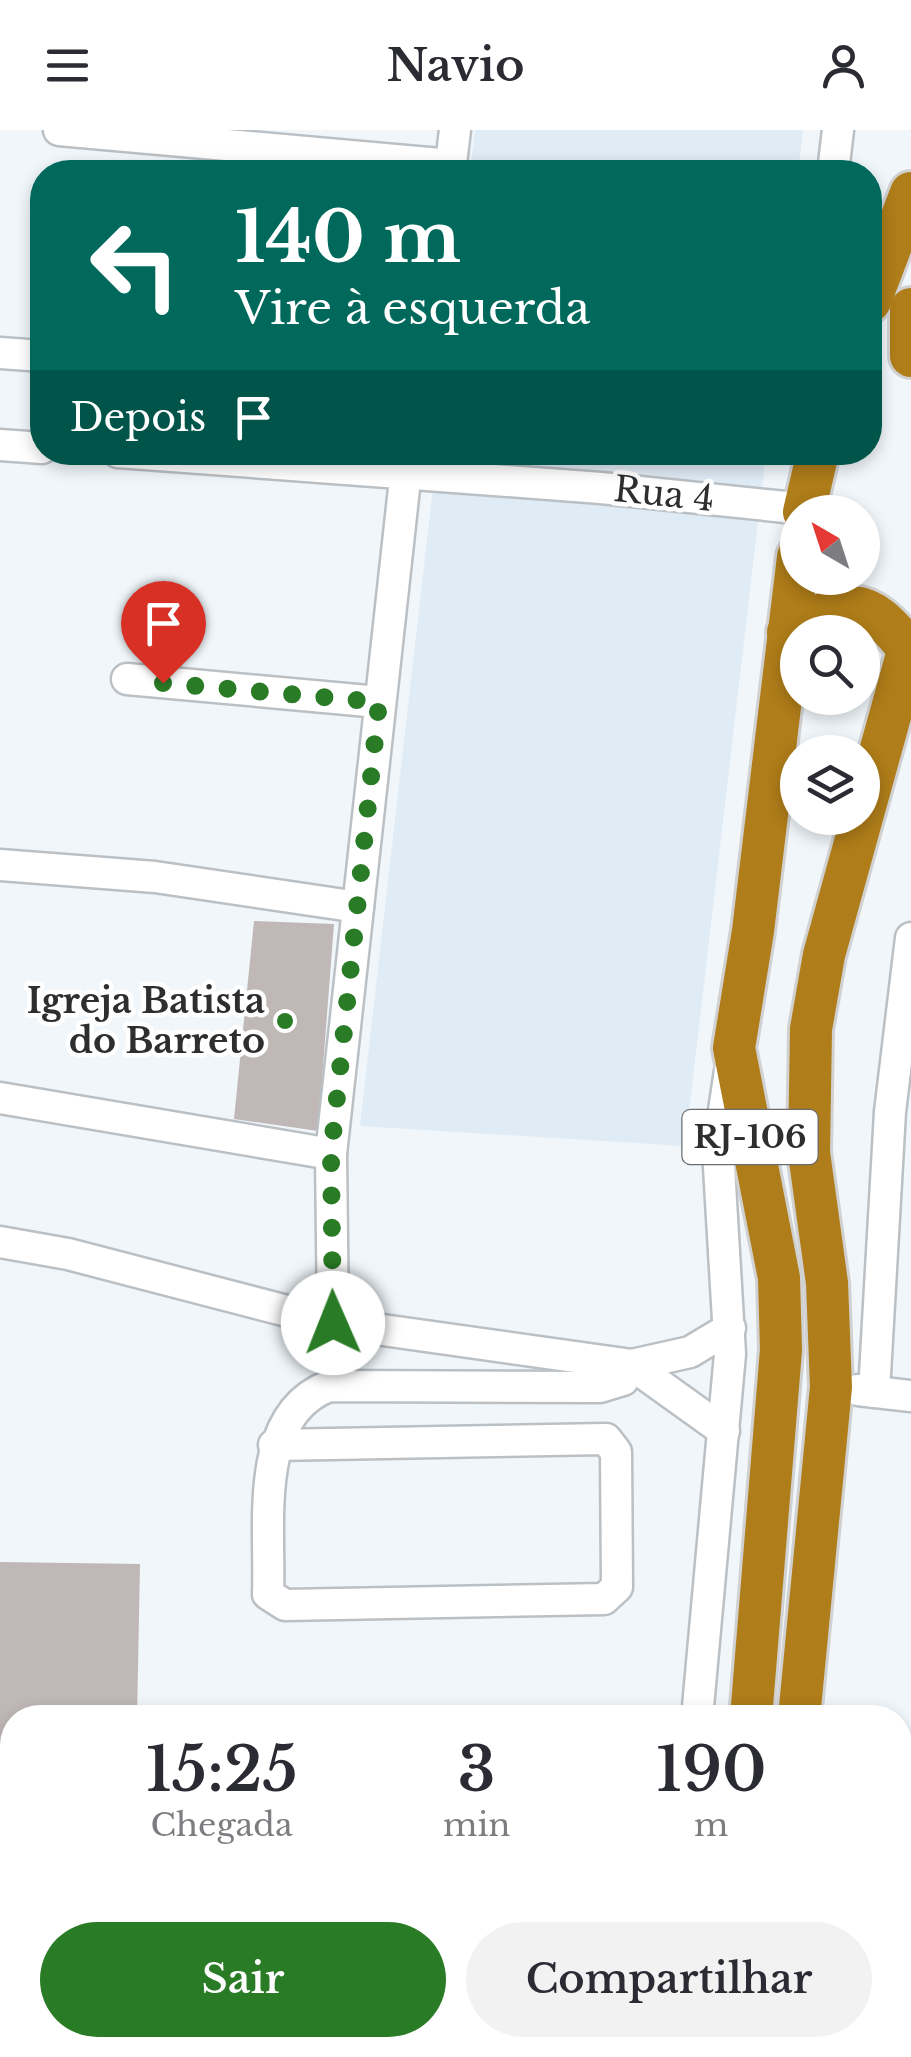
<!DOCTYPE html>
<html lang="pt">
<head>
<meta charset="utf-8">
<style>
  :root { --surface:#fff; --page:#f2f2f3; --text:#2b2b33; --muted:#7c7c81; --accent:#297b25 }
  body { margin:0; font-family:"Libre Baskerville",serif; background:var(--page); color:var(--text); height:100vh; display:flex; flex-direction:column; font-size:38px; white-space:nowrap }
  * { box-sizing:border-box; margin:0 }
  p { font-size:32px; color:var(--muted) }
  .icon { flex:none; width:55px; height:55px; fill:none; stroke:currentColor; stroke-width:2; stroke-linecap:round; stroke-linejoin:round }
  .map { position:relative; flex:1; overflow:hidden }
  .drawer { position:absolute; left:0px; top:1575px; width:912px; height:352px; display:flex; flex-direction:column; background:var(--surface); border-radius:40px 40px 0 0; box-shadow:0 5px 15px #0003 }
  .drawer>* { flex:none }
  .hud { position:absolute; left:30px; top:30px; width:852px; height:305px; border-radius:40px; box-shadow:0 5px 15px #0003; background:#00695c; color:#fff; overflow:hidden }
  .needle { width:65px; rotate:321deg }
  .controls { position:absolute; left:780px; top:365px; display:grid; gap:20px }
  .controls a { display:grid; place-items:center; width:100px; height:100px; border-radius:50%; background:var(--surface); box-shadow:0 5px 15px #0003; font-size:50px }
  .pin { position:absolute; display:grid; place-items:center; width:85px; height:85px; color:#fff; margin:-102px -42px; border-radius:50% 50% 50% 0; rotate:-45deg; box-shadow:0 0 10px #0007 }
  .pin .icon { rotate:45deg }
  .me { position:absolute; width:110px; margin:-55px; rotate:359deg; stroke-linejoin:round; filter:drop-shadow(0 0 8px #0008) }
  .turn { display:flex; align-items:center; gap:35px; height:210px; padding:0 40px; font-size:45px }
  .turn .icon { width:130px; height:130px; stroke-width:2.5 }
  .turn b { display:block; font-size:70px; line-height:85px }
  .then { display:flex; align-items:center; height:95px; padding:0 40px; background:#0003; gap:20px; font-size:38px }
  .eta { display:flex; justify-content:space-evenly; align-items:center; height:170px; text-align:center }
  .eta b { font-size:60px; font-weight:600; line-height:70px }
  .primary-button { display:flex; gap:20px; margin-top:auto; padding:20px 40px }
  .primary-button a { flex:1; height:115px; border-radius:60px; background:var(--accent); color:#fff; font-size:40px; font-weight:600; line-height:115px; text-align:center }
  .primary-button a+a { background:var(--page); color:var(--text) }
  header { display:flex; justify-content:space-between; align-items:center; height:130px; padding:0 40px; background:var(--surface); font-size:45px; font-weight:600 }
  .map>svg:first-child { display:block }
  .built { fill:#dfebf5 }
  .building { fill:#bfb8b7 }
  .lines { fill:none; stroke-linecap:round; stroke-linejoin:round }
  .minor-casing { stroke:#bbc0c5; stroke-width:35 }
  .highway-casing { stroke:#d1d1d1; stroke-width:48 }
  .minor { stroke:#fff; stroke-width:30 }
  .highway { stroke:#af7d19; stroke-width:42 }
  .route { stroke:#297b25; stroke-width:18; stroke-dasharray:0 32.4 }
  .poi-dot { fill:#297b25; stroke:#fff; stroke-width:4 }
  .labels { text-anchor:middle; stroke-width:9; stroke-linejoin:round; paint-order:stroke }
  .shield { fill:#fff; stroke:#6b6d6e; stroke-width:2.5 }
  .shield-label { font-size:32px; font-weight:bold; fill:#2c2e30 }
  .street-label { font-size:35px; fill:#2c2e30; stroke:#fff }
  .poi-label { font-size:35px; font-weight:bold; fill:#2c2e30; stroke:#fff; text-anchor:end }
</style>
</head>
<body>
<header><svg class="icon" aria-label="menu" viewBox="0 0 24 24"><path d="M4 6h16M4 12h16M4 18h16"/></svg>Navio<svg class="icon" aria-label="person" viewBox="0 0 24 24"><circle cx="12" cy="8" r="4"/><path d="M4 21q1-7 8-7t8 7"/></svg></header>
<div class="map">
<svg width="911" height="1927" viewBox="0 0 911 1927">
  <rect width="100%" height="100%" fill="#f0f6fa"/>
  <!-- built -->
  <g class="built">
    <polygon points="475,0 803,0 798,42 470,42"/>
    <polygon points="437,323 766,323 685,1016 360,996"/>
  </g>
  <!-- building -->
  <g class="building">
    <polygon points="254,791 334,794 318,1001 234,989"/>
    <polygon points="0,1432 140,1434 137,1588 12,1588 12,1748 0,1748"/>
  </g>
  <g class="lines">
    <!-- minor casing -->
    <g class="minor-casing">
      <g id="minor">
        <polyline points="59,0 451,35"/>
        <polyline points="450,42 455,0"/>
        <polyline points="833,42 838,0"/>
        <polyline points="0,223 42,226"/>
        <polyline points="0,315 42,318"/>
        <polyline points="118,322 601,358 805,379"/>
        <polyline points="127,549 379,572"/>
        <polyline points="0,735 155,747 358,777"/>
        <polyline points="0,968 331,1024"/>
        <polyline points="0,1112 68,1124 333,1193 632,1235 690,1222 730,1198"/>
        <polyline points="333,1193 331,1024 408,322"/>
        <polyline points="632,1235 724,1301"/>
        <polyline points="858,1260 911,1266"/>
        <polyline points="874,1262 890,982 911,808"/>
        <path d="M274,1315L606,1309L616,1322L617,1457L604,1469L285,1475L268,1464C271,1396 252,1285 329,1256L600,1257L623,1250L632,1235"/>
        <polyline points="697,1588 730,1224 718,1020 730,941"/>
        <polyline points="587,1915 601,1927"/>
        <polyline points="485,1927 549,1915"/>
        <polyline points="663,1927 665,1915"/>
      </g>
    </g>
    <!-- highway casing -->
    <g class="highway-casing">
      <g id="highway">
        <polyline points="870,171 911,63"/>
        <polyline points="911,179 911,226"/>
        <polyline points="804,382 818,322"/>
        <path d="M788,502C846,469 866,463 909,520"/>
        <polyline points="751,1588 781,1220 779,1148 734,918 753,801 798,427"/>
        <polyline points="799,1588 831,1257 827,1153 809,1023 811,899 824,825 911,510"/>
        <polyline points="717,1927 718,1915"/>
        <polyline points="767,1927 769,1915"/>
      </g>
    </g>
    <!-- minor -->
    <use href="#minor" class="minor"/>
    <!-- highway -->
    <use href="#highway" class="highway"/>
  </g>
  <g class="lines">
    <!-- route -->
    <polyline class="route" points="163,553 379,572 331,1024 333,1193"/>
  </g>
  <!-- markers -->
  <circle class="poi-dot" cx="285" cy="891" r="10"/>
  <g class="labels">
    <!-- shield labels -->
    <rect class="shield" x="682.5" y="980" width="135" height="54" rx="8"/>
    <g class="shield-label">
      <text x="750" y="1018">RJ-106</text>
    </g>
    <!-- street labels -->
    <g class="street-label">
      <text transform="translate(664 364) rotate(6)" y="12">Rua 4</text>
    </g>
    <!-- poi labels -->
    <g class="poi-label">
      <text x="265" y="883">Igreja Batista<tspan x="265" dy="40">do Barreto</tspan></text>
    </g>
  </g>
</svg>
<div class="controls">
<a><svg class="needle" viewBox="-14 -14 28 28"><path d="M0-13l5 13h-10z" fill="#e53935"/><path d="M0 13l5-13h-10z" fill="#7c7c81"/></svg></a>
<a><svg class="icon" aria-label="search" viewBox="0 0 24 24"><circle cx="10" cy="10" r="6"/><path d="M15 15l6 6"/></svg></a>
<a><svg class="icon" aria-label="layers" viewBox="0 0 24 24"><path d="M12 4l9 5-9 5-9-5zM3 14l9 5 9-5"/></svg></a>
</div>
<div class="pin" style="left:163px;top:553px;background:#d93025"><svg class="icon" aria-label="arrive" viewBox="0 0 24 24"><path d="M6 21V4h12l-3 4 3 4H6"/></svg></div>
<svg class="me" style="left:333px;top:1193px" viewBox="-20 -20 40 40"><circle r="19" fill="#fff"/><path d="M0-13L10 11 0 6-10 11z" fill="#297b25"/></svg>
<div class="hud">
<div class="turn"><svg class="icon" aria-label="left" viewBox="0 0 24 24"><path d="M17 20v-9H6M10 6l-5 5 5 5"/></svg><div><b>140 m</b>Vire à esquerda</div></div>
<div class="then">Depois<svg class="icon" aria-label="arrive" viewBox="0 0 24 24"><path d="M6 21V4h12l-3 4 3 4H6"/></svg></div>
</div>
<section class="drawer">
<div class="eta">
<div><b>15:25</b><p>Chegada</p></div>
<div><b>3</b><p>min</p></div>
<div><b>190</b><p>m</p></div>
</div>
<div class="primary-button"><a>Sair</a><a>Compartilhar</a></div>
</section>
</div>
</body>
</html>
